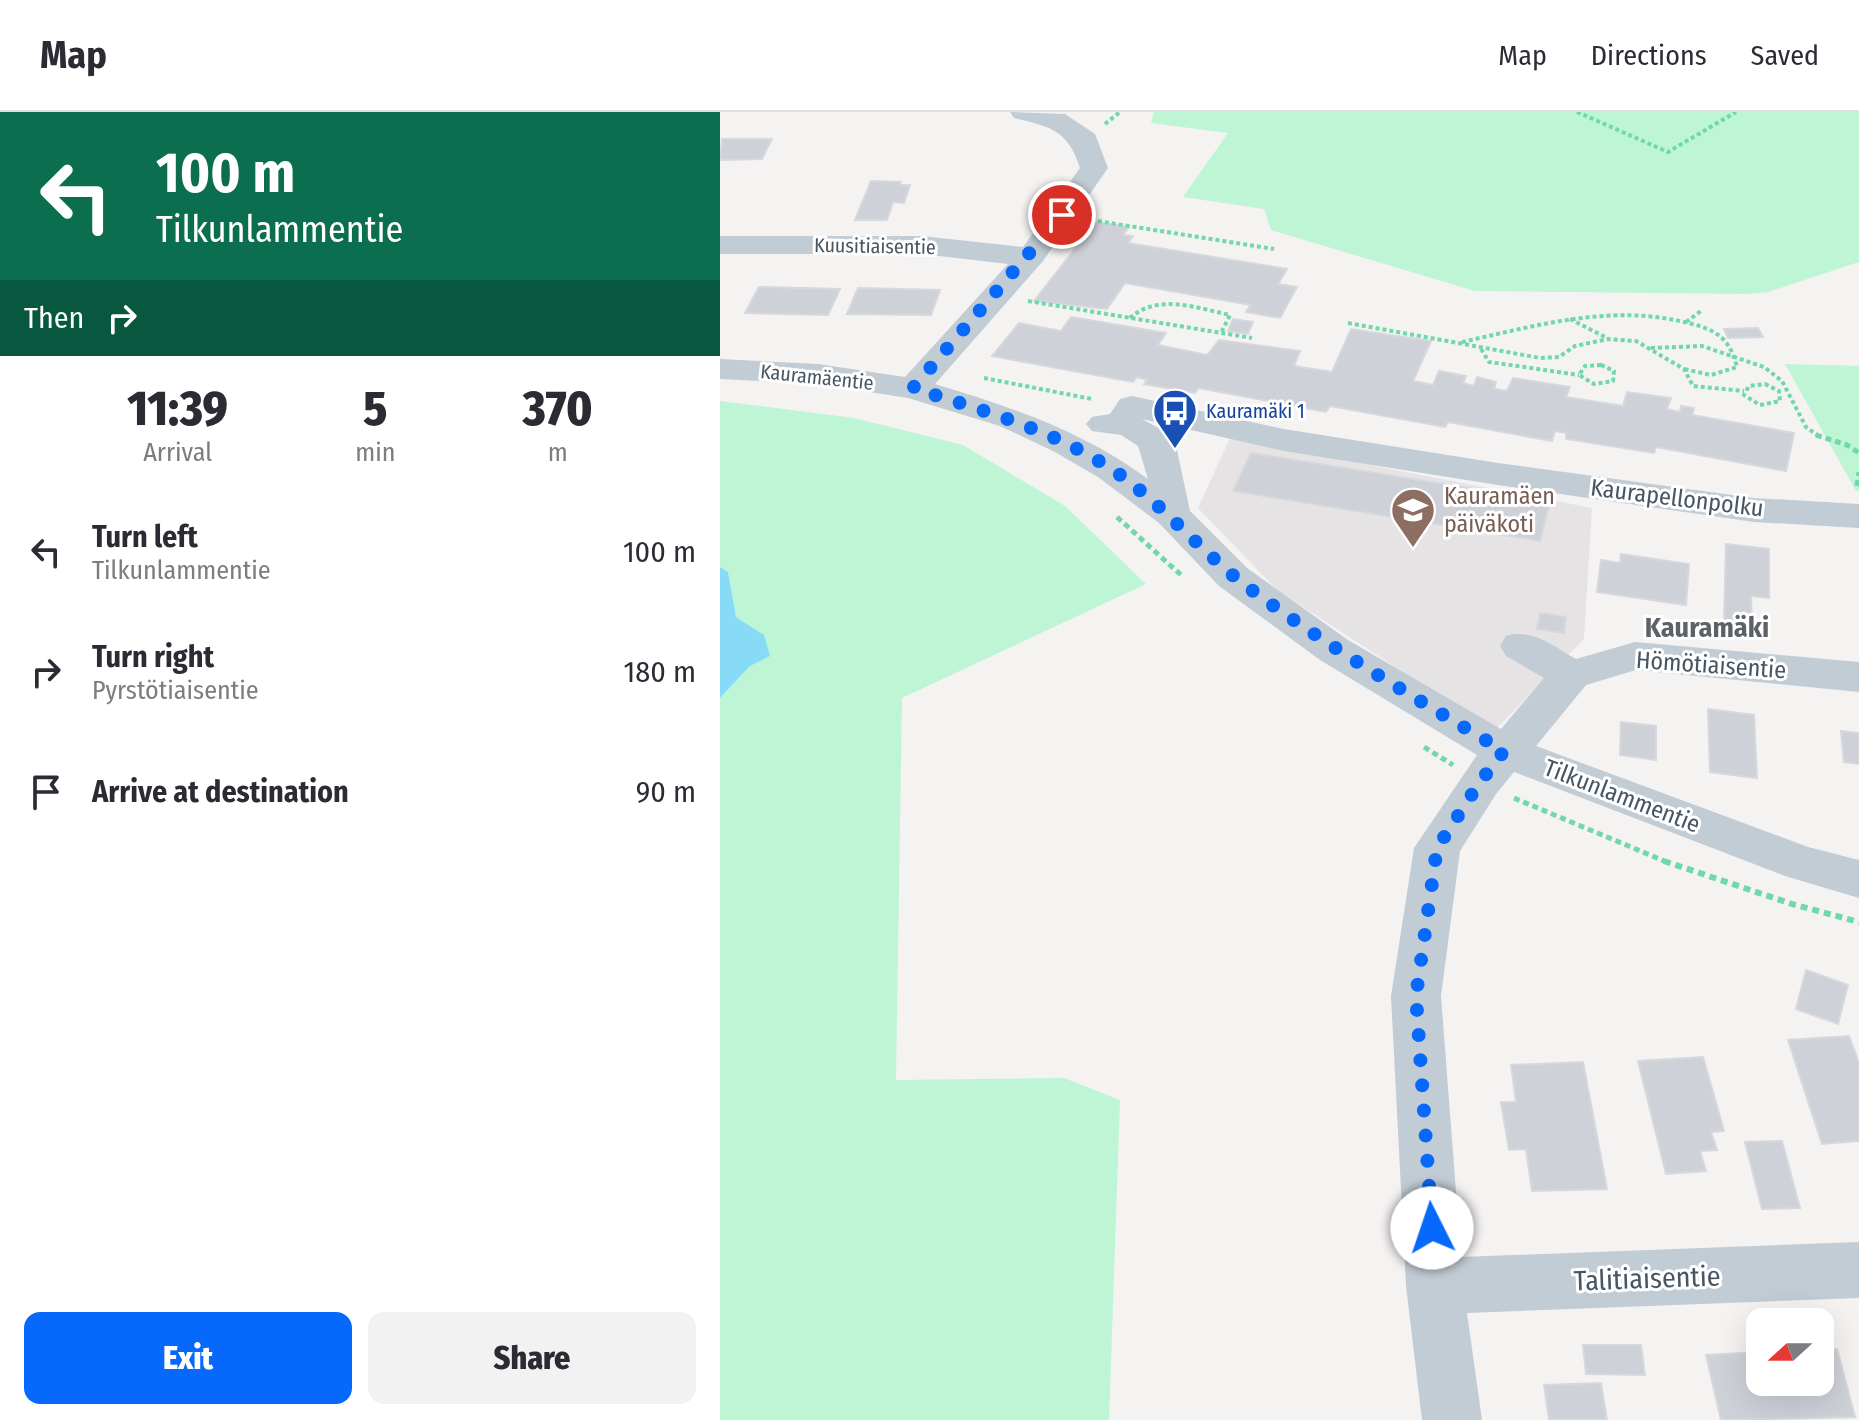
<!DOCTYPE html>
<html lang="en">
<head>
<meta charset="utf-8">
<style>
  :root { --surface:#fff; --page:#f2f2f3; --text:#2b2b33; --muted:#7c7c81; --line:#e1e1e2; --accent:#0669fb }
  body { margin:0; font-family:"Fira Sans Condensed",sans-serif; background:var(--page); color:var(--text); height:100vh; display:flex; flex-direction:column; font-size:30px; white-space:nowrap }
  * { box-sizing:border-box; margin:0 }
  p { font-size:26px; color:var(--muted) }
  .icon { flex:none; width:44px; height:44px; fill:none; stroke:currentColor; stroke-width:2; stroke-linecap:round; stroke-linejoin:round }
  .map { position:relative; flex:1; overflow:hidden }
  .sheet { display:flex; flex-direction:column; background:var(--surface); width:720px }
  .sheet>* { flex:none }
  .hud { background:#0b6e4f; color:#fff; overflow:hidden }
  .needle { width:52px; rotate:249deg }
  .buttons { position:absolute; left:1026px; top:1196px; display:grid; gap:16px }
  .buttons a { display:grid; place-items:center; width:88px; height:88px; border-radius:16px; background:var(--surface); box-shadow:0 8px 32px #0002; font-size:40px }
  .pin { position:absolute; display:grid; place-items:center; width:68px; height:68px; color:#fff; margin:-34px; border:4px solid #fff; border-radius:50%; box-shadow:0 2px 8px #0007 }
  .me { position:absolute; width:88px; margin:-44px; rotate:356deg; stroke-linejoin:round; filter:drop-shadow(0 0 6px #0008) }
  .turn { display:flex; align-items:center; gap:28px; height:168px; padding:0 24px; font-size:36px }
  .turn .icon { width:104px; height:104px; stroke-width:2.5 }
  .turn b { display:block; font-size:56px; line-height:68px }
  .then { display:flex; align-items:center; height:76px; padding:0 24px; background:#0003; gap:16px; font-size:30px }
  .eta { display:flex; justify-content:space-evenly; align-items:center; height:136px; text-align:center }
  .eta b { font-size:48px; font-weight:800; line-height:56px }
  .action { display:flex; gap:16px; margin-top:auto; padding:16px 24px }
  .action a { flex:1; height:92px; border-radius:16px; background:var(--accent); color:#fff; font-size:32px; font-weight:800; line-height:92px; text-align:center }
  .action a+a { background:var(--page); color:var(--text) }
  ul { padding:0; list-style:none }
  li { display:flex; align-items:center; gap:24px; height:120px; padding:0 24px }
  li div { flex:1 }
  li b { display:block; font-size:30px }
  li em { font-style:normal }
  header { display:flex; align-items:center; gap:48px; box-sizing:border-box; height:112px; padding:0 40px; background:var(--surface); border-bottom:2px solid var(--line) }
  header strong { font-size:38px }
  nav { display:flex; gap:44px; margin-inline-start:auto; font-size:28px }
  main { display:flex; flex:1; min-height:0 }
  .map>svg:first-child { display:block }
  .education { fill:#e6e3e4 }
  .green { fill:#bef5d5 }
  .water { fill:#87dbf7 }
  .building { fill:#ced1d8; stroke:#d6d8de; stroke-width:2 }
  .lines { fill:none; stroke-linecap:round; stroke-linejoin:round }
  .path-far2 { stroke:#71d8a9; stroke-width:4; stroke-dasharray:4 3; stroke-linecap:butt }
  .path-far1 { stroke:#71d8a9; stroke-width:5; stroke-dasharray:6 4; stroke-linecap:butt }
  .path { stroke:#71d8a9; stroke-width:6; stroke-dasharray:7 5; stroke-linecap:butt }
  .minor { fill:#c2ccd5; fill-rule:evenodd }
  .route { stroke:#0669fb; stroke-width:14; stroke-dasharray:0 25.2 }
  .labels { text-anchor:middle; stroke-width:6; stroke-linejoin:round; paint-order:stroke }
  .far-street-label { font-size:20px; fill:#485563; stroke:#fff }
  .far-transit-label { font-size:20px; fill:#164399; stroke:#fff; text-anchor:start }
  .education-label { font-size:24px; fill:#785e54; stroke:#fff; text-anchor:start }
  .street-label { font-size:24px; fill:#485563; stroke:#fff }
  .quarter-label { font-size:28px; font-weight:bold; fill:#5e6268; stroke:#fff }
  .near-street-label { font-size:28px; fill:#485563; stroke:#fff }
</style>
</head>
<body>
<header>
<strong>Map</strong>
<nav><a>Map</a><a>Directions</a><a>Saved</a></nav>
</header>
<main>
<section class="sheet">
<div class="hud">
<div class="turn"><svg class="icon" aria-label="left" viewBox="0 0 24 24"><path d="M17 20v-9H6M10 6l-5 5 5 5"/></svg><div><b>100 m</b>Tilkunlammentie</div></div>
<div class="then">Then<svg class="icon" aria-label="right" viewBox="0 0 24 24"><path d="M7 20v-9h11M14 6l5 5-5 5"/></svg></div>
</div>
<div class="eta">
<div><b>11:39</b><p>Arrival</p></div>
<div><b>5</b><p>min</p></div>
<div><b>370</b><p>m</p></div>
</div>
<ul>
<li><svg class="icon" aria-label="left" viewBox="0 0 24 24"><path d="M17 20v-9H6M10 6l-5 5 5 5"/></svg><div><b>Turn left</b><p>Tilkunlammentie</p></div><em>100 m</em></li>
<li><svg class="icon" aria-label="right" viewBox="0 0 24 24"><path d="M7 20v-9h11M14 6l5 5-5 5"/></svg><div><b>Turn right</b><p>Pyrstötiaisentie</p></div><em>180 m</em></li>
<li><svg class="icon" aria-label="arrive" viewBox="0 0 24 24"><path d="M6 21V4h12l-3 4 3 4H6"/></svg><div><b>Arrive at destination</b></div><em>90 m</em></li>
</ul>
<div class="action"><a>Exit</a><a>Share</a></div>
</section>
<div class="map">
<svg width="1139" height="1308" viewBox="0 0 1139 1308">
  <rect width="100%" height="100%" fill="#f5f2f2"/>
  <!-- education -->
  <polygon class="education" points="510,326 872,396 864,527 774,619 557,478 478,396"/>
  <!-- green -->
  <g class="green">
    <polygon points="434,0 1139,0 1139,150 1048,180 1027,182 755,179 551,118 544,97 463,85 508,21 431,11"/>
    <polygon points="1065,252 1139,254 1139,379 1136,379"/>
    <polygon points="0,289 134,306 243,333 345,394 426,472 182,586 176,968 344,966 400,988 389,1308 0,1308 0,586 30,554 44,523 16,505 8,460 0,455"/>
  </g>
  <!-- water -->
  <polygon class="water" points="0,455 8,460 16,505 44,523 50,544 30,554 0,586"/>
  <!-- building -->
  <g class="building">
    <polygon points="2,27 52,27 42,47 0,48"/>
    <polygon points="151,69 181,70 179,73 190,73 184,91 173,90 167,108 135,108"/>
    <polygon points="376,110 409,115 403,123 413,124 408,131 567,157 558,172 577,175 560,206 526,200 531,193 405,171 387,197 314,189"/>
    <polygon points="39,175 120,177 108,203 25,201"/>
    <polygon points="138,176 220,178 211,203 127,202"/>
    <polygon points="351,205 446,221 438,233 487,243 499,228 580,239 574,254 612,260 631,217 711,229 693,269 713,273 719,259 746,264 743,271 754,274 757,265 776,270 774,277 787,279 793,266 850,275 846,285 903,294 907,280 951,286 947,297 960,300 961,294 974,296 972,303 1074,321 1066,359 936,335 934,341 846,327 846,321 835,319 832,329 728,310 725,315 610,294 606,300 479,276 475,281 424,272 427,268 417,265 413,270 272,244 299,211 341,219"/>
    <polygon points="513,207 533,210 528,222 508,219"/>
    <polygon points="1038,216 1043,225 1008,226 1004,217"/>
    <polygon points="531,341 830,389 820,429 513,379"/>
    <polygon points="1006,432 1049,437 1049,486 1031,484 1032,514 1004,510"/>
    <polygon points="901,442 969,452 966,493 877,480 881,448 900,451"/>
    <polygon points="820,501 846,505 844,521 817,517"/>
    <polygon points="988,597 1034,603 1037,666 990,660"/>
    <polygon points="901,610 936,614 936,648 900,643"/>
    <polygon points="1121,619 1139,621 1139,652 1124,650"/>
    <polygon points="1086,858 1128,873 1118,912 1076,897"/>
    <polygon points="1129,924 1139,951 1139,1029 1102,1032 1068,928"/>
    <polygon points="983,945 1004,1019 991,1020 997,1038 980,1039 986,1059 946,1062 918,949"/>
    <polygon points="863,950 887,1077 812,1079 806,1037 789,1038 781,990 796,990 791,953"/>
    <polygon points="1062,1029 1080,1096 1042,1097 1025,1030"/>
    <polygon points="863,1233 921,1233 925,1263 866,1262"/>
    <polygon points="1117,1237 1135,1305 1001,1308 986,1243 1040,1240 1040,1270 1100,1270 1100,1238"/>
    <polygon points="881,1271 887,1308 829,1308 824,1273"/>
  </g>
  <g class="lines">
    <!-- path-far2 -->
    <g class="path-far2">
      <polyline points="857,0 948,40 1016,0"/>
      <polyline points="385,12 400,0"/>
      <polyline points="371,108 554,137"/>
      <polyline points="308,189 532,226"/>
      <path d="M410,206C438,181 477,196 510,203L501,221"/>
      <polyline points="850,207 887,226"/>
      <polyline points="966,210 981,199"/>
      <polyline points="628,211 820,246 839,245 855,234 888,227 916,229 964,257 973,274 1024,279"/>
      <path d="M742,230C815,214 889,192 964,210C977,213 993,217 1003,227C1011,235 1014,245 1017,255L991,263L964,257"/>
      <polyline points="931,236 982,234 1044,255 1062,269 1086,315 1100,325"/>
      <polyline points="761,237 769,250 859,263"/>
      <polygon points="881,253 894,259 893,269 874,272 859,263 865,254"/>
      <polyline points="264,266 372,287"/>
      <polygon points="1045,272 1059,279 1060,289 1040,293 1024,283 1029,274"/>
    </g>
    <!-- path-far1 -->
    <g class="path-far1">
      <polyline points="1096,323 1127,333 1139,341"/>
      <polyline points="1137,374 1139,360"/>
      <polyline points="397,405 461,463"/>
      <polyline points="704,635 733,653"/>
      <polyline points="794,686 949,751"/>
    </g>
    <!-- path -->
    <polyline class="path" points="944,749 1072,792 1139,810"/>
    <!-- minor -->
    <path class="minor" d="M290,0L345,2L375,22L388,56L323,149L215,272C291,295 363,319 428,367L418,334L401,323L372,319L366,312L372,305L390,302L400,287L412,284L564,317L778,351L1034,386L1139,392V416L1034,410L778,373L564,339L422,307L444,319L457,338L470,399L527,456L628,528L781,617L824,566L786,544L780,534L786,524C812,516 833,534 856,547L915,530L1139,550V580L916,558L866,573L816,634L1088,735L1139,748V786L1065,764L794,660L776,682L740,739L721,884L741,1145L1139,1130V1186L747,1201L762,1308H702L686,1174L671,884L694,736L757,643L600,548L499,474L439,411L378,365L333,339L280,314L188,286L98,272L0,267V247L98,252L185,265L288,152L202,142H0V124H202L303,135L360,56C348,18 331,15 294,6Z"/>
  </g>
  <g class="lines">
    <!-- route -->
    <path class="route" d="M342,103L193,276C261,298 330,317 390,356C443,391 482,442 533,479C613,538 698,588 784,639L760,670L717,736L696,884L712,1116"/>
  </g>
  <!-- icons -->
  <defs>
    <g id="bus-pin" transform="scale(2.3)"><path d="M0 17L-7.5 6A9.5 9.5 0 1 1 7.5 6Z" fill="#1a4fb4" stroke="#fff"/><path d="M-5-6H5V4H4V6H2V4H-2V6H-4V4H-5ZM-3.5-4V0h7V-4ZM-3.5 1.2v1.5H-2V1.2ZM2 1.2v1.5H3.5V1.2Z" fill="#fff"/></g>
    <g id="school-pin" transform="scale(2.3)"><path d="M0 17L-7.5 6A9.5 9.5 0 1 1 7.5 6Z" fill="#8d6e63" stroke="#fff"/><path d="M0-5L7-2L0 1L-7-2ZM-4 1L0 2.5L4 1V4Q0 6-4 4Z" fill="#fff"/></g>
  </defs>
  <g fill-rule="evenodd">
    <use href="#bus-pin" x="455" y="299"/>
    <use href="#school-pin" x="693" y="398"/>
  </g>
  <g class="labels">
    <!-- far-street labels -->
    <g class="far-street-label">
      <text transform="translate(155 134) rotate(1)" y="7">Kuusitiaisentie</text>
      <text transform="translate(97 265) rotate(6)" y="7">Kauramäentie</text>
    </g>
    <!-- far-transit labels -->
    <g class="far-transit-label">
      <text x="486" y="306">Kauramäki 1</text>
    </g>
    <!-- education labels -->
    <g class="education-label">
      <text x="724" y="392">Kauramäen<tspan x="724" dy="28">päiväkoti</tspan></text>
    </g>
    <!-- street labels -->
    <g class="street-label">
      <text transform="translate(957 386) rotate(7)" y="8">Kaurapellonpolku</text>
      <text transform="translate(991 553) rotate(4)" y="8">Hömötiaisentie</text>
      <text transform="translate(902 684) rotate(21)" y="8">Tilkunlammentie</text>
    </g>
    <!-- quarter labels -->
    <g class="quarter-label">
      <text x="987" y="525">Kauramäki</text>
    </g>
    <!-- near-street labels -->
    <g class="near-street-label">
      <text transform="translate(927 1166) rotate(-2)" y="10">Talitiaisentie</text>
    </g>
  </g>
</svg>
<div class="buttons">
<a><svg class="needle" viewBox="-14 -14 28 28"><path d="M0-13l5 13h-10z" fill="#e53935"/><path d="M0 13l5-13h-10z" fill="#7c7c81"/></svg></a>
</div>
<div class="pin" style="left:342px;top:103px;background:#d93025"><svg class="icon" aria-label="arrive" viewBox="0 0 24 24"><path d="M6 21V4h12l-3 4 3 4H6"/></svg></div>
<svg class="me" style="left:712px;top:1116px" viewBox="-20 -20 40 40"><circle r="19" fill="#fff"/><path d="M0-13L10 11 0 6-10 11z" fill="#0669fb"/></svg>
</div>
</main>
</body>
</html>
